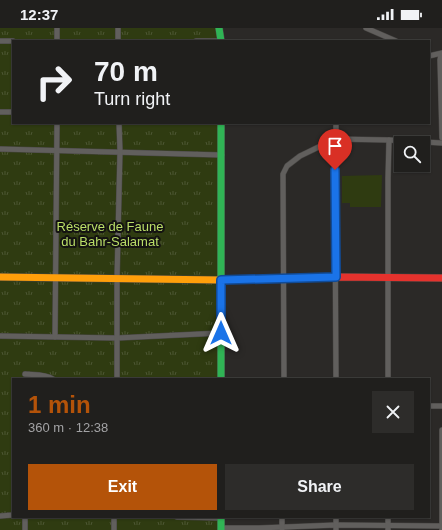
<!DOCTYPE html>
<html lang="en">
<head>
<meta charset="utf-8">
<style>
  :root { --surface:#201f1d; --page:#2d2c2a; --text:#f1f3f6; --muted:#a2a2a4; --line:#3d3d3b; --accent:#b45309 }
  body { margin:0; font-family:Helvetica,sans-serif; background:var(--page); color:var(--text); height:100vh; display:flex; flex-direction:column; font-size:15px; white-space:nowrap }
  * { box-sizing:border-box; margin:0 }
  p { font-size:13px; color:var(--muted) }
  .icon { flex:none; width:22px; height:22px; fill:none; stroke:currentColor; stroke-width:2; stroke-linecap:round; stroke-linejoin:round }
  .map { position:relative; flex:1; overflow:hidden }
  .side { position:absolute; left:12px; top:350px; width:418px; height:140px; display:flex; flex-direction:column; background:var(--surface); border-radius:0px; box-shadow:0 1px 3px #0004,0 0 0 1px var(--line) }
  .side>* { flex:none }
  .top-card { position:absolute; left:12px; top:12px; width:418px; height:84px; border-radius:0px; box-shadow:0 1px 3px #0004,0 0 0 1px var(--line); background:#201f1d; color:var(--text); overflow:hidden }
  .tools { position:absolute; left:394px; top:108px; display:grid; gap:8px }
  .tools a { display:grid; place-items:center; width:36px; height:36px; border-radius:0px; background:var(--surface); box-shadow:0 1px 3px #0004,0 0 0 1px var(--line); font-size:20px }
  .pin { position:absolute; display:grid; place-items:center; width:34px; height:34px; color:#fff; margin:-41px -17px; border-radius:50% 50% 50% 0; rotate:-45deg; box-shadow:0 0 4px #0007 }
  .pin .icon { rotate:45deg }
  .me { position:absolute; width:44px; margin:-22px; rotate:0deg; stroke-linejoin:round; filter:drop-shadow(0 0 3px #0008) }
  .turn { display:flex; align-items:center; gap:14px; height:84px; padding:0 16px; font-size:18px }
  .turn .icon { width:52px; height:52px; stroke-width:2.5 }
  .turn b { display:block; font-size:28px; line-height:34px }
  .round { display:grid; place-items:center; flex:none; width:42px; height:42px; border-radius:0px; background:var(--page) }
  .summary { display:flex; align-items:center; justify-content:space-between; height:68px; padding:0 16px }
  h1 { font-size:24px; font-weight:700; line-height:30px; color:var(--accent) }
  .primary-button { display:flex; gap:8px; margin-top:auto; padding:8px 16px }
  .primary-button a { flex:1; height:46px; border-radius:0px; background:var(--accent); color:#fff; font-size:16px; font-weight:700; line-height:46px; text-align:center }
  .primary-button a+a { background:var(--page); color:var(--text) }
  .status { display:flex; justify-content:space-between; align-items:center; height:28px; padding:0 20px; background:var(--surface); direction:ltr }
  .status svg { height:11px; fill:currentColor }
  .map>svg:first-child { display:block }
  .grass { fill:#2f3b11 }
  .park { fill:url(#park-tufts) }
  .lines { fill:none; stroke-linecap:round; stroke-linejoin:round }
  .street-casing { stroke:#474543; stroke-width:6 }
  .fast-casing { stroke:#474543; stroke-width:8 }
  .slow-casing { stroke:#474543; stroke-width:8 }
  .jam-casing { stroke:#474543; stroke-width:8 }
  .street { stroke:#615f5d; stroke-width:5 }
  .fast { stroke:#30b455; stroke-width:7 }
  .slow { stroke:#ff9f0a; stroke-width:7 }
  .jam { stroke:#e5322d; stroke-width:7 }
  .route-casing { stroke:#114b97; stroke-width:10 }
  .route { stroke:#1a73e8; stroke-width:7 }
  .labels { text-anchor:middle; stroke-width:4; stroke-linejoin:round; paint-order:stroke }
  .park-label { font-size:13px; fill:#bade68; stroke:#141311 }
</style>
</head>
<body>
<div class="status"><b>12:37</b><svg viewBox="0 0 49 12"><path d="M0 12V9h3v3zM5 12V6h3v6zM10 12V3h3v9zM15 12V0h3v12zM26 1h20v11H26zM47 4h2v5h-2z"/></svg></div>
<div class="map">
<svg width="442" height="502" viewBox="0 0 442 502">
  <defs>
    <pattern id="park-tufts" width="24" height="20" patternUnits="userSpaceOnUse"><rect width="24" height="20" fill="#2f3b11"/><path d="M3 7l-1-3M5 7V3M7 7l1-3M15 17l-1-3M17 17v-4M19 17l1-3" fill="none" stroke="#4c5633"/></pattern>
  </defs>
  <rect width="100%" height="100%" fill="#2b2927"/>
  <!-- grass -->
  <polygon class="grass" points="382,147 381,179 350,179 350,175 342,175 342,148"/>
  <!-- park -->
  <polygon class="park" points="0,0 219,0 221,13 13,13 13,95 221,95 221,351 13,351 13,489 221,489 221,502 0,502"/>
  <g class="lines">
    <!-- street casing -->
    <g class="street-casing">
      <g id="street">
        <polyline points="118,0 118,13"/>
        <polyline points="366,0 396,13"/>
        <polyline points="0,13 13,13"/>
        <polyline points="57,13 57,0"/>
        <polyline points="196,13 221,13"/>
        <polyline points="441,26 440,32 442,110"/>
        <polyline points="429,28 442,25"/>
        <polyline points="0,84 13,84"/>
        <polyline points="336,95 335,188 336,351"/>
        <polyline points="0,121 222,127"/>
        <polyline points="0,308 117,310 221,305"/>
        <polyline points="55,309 57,95"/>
        <path d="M25,346C34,347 45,346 53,351"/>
        <polyline points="117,351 117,251 120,123 119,95"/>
        <polyline points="284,351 283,146 287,138 300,128 335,111 389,112"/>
        <polyline points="388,351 388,150 389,112 442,115"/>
        <polyline points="429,378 442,378"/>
        <polyline points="0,488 13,487"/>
        <polyline points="177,489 221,490"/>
        <polyline points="221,500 259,500 336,497 442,498"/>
        <polyline points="282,501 282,489"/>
        <polyline points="25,502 25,489"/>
        <polyline points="114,502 114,489"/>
        <polyline points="336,502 336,489"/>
        <polyline points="388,502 388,489"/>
        <polyline points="442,502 442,402"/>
      </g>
    </g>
    <!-- fast casing -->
    <g class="fast-casing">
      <g id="fast">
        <polyline points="219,0 221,13"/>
        <polyline points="221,95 221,351"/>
        <polyline points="221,489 221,502"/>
      </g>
    </g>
    <!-- slow casing -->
    <g class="slow-casing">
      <polyline id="slow" points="0,249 221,252 267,251"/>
    </g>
    <!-- jam casing -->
    <g class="jam-casing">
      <polyline id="jam" points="267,251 336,249 442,250"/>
    </g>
    <!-- street -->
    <use href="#street" class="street"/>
    <!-- fast -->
    <use href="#fast" class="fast"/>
    <!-- slow -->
    <use href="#slow" class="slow"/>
    <!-- jam -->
    <use href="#jam" class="jam"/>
  </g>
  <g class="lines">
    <!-- route casing -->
    <g class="route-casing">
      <polyline id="route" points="221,305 221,252 336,249 335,142"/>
    </g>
    <!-- route -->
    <use href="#route" class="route"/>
  </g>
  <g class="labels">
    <!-- park labels -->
    <g class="park-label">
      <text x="110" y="203">Réserve de Faune<tspan x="110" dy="15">du Bahr-Salamat</tspan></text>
    </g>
  </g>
</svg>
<div class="tools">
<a><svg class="icon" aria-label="search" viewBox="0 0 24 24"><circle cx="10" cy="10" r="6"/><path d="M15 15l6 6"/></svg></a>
</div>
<div class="pin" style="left:335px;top:142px;background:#d93025"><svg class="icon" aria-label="arrive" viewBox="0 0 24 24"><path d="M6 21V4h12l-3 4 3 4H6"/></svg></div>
<svg class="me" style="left:221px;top:305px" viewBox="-20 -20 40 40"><path d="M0-17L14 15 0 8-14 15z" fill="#1a73e8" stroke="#fff" stroke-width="4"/></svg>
<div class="top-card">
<div class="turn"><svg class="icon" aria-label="right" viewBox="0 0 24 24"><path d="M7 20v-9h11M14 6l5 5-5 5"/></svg><div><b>70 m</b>Turn right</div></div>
</div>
<section class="side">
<div class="summary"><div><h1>1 min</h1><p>360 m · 12:38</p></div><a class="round"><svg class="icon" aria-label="close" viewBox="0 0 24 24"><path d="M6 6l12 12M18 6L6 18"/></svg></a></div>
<div class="primary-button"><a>Exit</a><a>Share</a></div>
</section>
</div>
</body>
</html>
